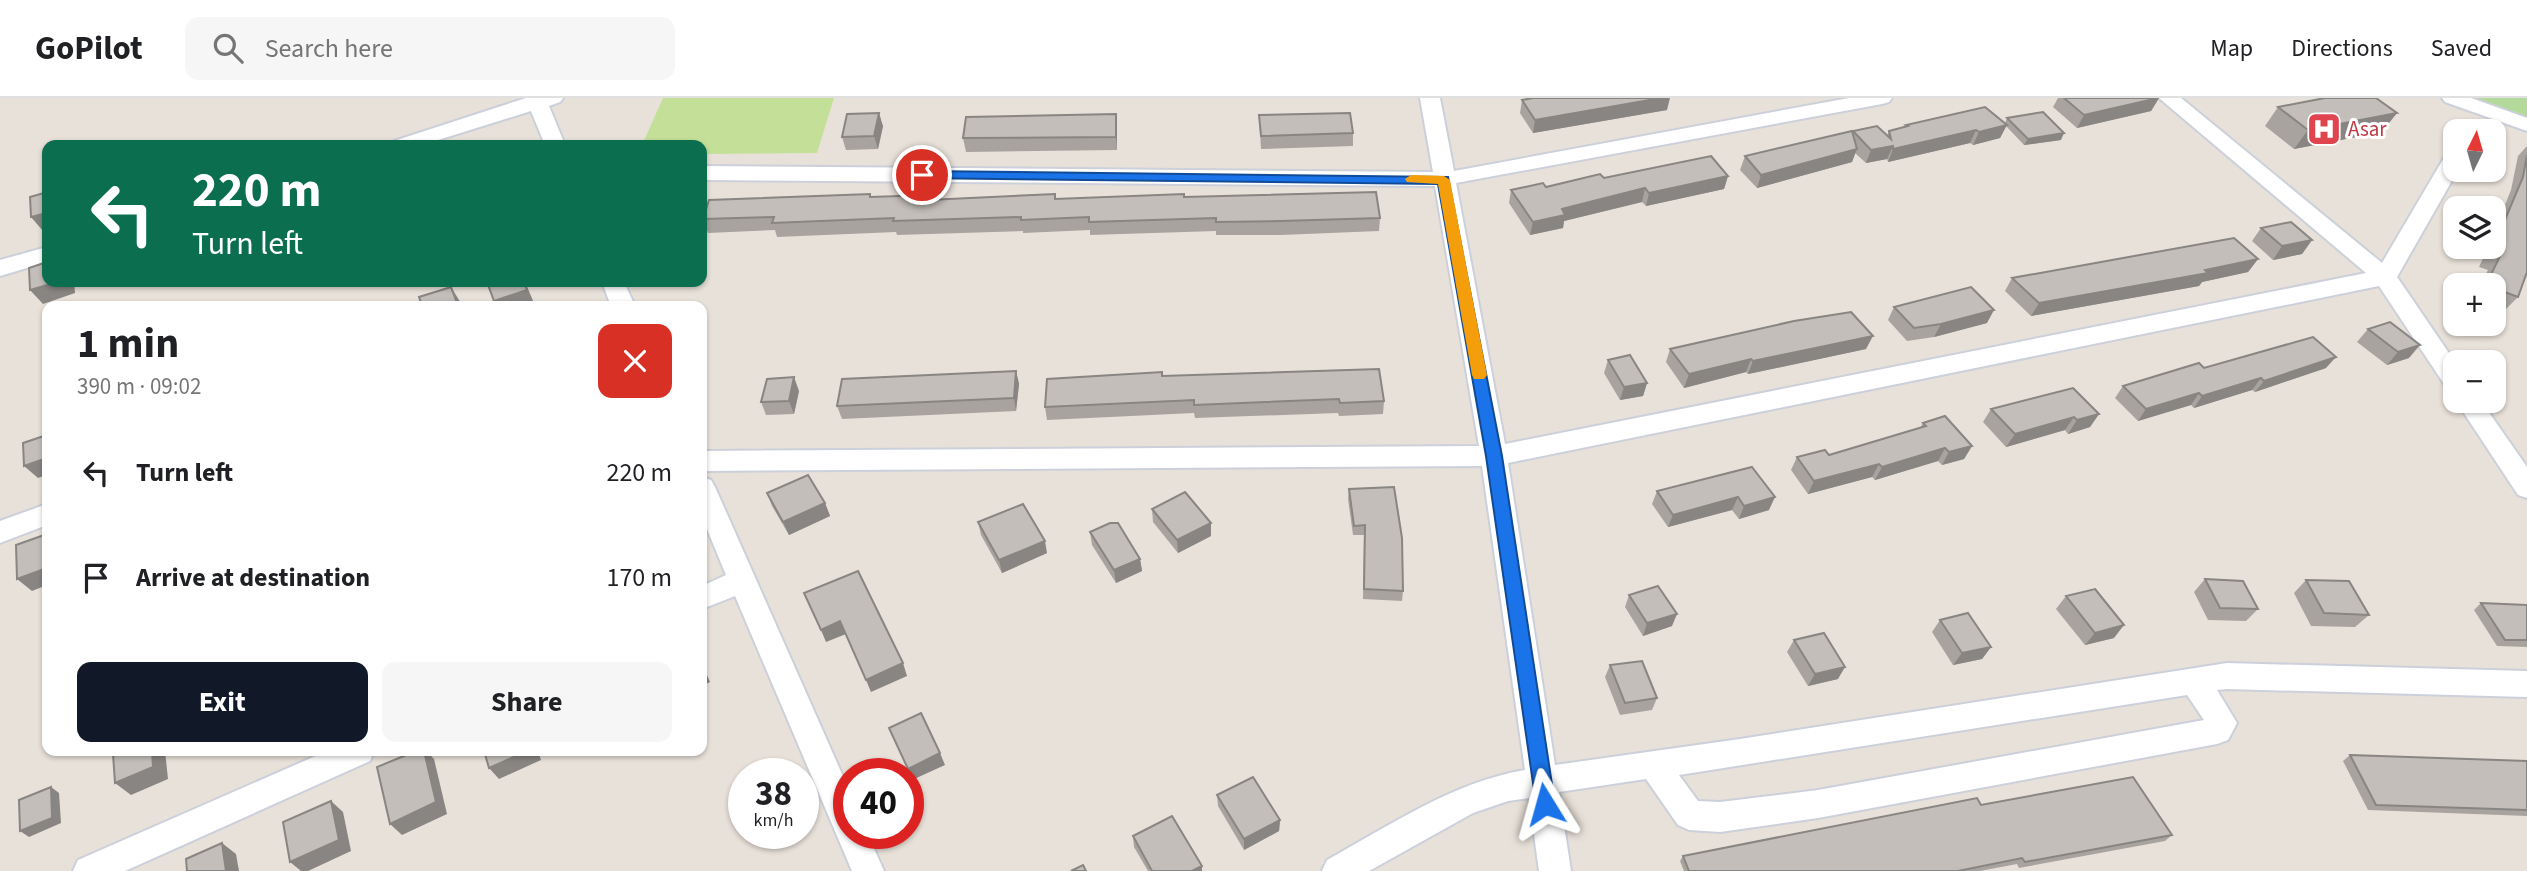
<!DOCTYPE html>
<html lang="en">
<head>
<meta charset="utf-8">
<style>
  :root { --surface:#fff; --page:#f6f6f6; --text:#202124; --muted:#757577; --line:#e0e0e0; --accent:#111827 }
  body { margin:0; font-family:"Source Sans 3",sans-serif; background:var(--page); color:var(--text); height:100vh; display:flex; flex-direction:column; font-size:26px; white-space:nowrap }
  * { box-sizing:border-box; margin:0 }
  p { font-size:23px; color:var(--muted) }
  .icon { flex:none; width:38px; height:38px; fill:none; stroke:currentColor; stroke-width:2; stroke-linecap:round; stroke-linejoin:round }
  .map { position:relative; flex:1; overflow:hidden }
  .side { position:absolute; left:42px; top:203px; width:665px; height:455px; display:flex; flex-direction:column; background:var(--surface); border-radius:14px; box-shadow:0 2px 5px #0004 }
  .side>* { flex:none }
  .hud { position:absolute; left:42px; top:42px; width:665px; height:147px; border-radius:14px; box-shadow:0 2px 5px #0004; background:#0b6e4f; color:#fff; overflow:hidden }
  .needle { width:46px; rotate:5deg }
  .tools { position:absolute; left:2443px; top:21px; display:grid; gap:14px }
  .tools a { display:grid; place-items:center; width:63px; height:63px; border-radius:14px; background:var(--surface); box-shadow:0 2px 5px #0004; font-size:35px }
  .speed { position:absolute; left:728px; top:660px; display:flex; gap:14px; font-size:35px; font-weight:700; text-align:center }
  .speed>* { display:grid; place-content:center; width:91px; height:91px; border-radius:50%; background:var(--surface); box-shadow:0 2px 5px #0004; line-height:1 }
  .speed small { font-size:18px; font-weight:400 }
  .speed .limit { border:10px solid #d22; background:#fff; color:#111 }
  .pin { position:absolute; display:grid; place-items:center; width:60px; height:60px; color:#fff; margin:-30px; border:4px solid #fff; border-radius:50%; box-shadow:0 2px 7px #0007 }
  .me { position:absolute; width:77px; margin:-38px; rotate:352deg; stroke-linejoin:round; filter:drop-shadow(0 0 5px #0008) }
  .turn { display:flex; align-items:center; gap:24px; height:147px; padding:0 35px; font-size:32px }
  .turn .icon { width:91px; height:91px; stroke-width:2.5 }
  .turn b { display:block; font-size:49px; line-height:60px }
  .round { display:grid; place-items:center; flex:none; width:74px; height:74px; border-radius:14px; background:var(--page) }
  .summary { display:flex; align-items:center; justify-content:space-between; height:119px; padding:0 35px }
  h1 { font-size:42px; font-weight:700; line-height:52px }
  .action { display:flex; gap:14px; margin-top:auto; padding:14px 35px }
  .action a { flex:1; height:80px; border-radius:14px; background:var(--accent); color:#fff; font-size:28px; font-weight:700; line-height:80px; text-align:center }
  .action a+a { background:var(--page); color:var(--text) }
  ul { padding:0; list-style:none }
  li { display:flex; align-items:center; gap:21px; height:105px; padding:0 35px }
  li div { flex:1 }
  li b { display:block; font-size:26px }
  li em { font-style:normal }
  header { display:flex; align-items:center; gap:42px; box-sizing:border-box; height:98px; padding:0 35px; background:var(--surface); border-bottom:2px solid var(--line) }
  header strong { font-size:33px }
  nav { display:flex; gap:38px; margin-inline-start:auto; font-size:24px }
  .search { width:490px; height:63px; background:var(--page); display:flex; align-items:center; gap:18px; box-sizing:border-box; padding:0 24px; border-radius:14px; color:var(--muted); font-size:26px }
  .map>svg:first-child { display:block }
  .green { fill:#b3d99b }
  .pitch { fill:#c4e098 }
  .lines { fill:none; stroke-linecap:round; stroke-linejoin:round }
  .minor-casing { stroke:#ccd0da; stroke-width:4 }
  .minor { fill:#fff; fill-rule:evenodd }
  .wall { fill:#a8a39f }
  .shaded-wall { fill:#888582 }
  .building { fill:#c3beb9; stroke:#888582; stroke-width:2 }
  .route { fill:#1a73e8; stroke:#114b97; stroke-width:2 }
  .slow { fill:#f59e0b }
  .labels { text-anchor:middle; stroke-width:6; stroke-linejoin:round; paint-order:stroke }
  .far-health-label { font-size:21px; fill:#be3a42; stroke:#fff; text-anchor:start }
</style>
</head>
<body>
<header>
<strong>GoPilot</strong>
<div class="search"><svg class="icon" aria-label="search" viewBox="0 0 24 24"><circle cx="10" cy="10" r="6"/><path d="M15 15l6 6"/></svg>Search here</div>
<nav><a>Map</a><a>Directions</a><a>Saved</a></nav>
</header>
<div class="map">
<svg width="2527" height="773" viewBox="0 0 2527 773">
  <rect width="100%" height="100%" fill="#e8e1d9"/>
  <!-- green -->
  <polygon class="green" points="2466,0 2527,0 2527,22"/>
  <!-- pitch -->
  <polygon class="pitch" points="663,0 834,0 817,55 702,56 702,47 642,47"/>
  <g class="lines">
    <!-- minor casing -->
    <g class="minor-casing">
      <g id="minor">
        <polygon points="526,0 563,0 560,4 549,8 565,47 545,47 531,13 422,47 391,47 394,43"/>
        <path d="M1420,0H1440L1454,73L1849,0H1892L1889,4L1882,6L1456,85L1505,346L2366,175L2159,0H2181L2382,165L2445,58L2448,53L2455,52V72H2458L2397,179L2455,264V292L2446,289L2379,188L1508,365L1555,667L1740,641L2227,565L2527,573V599L2227,591L2217,592L2237,625L2228,642L2217,646L1818,720L1720,734L1689,732L1678,727L1646,681L1559,694L1571,773H1539L1529,700L1508,703L1473,715L1369,773H1322L1327,762C1389,728 1453,684 1525,672L1482,368L702,373V353L1479,348L1435,88L702,82V68L1433,74ZM2187,597L2204,622L1818,692L1720,704L1698,703L1679,677Z"/>
        <polygon points="2442,0 2471,0 2527,20 2527,33 2445,4"/>
        <polygon points="47,149 47,164 0,178 0,162"/>
        <polygon points="602,184 624,184 635,208 611,208"/>
        <polygon points="2456,303 2481,303 2527,369 2527,400 2518,397"/>
        <polygon points="702,379 711,382 715,389 849,692 849,735 867,735 884,773 852,773 735,498 702,511 702,488 726,477 702,419"/>
        <polygon points="47,406 47,427 0,445 0,423"/>
        <polygon points="327,653 374,653 370,663 125,773 73,773 78,762"/>
      </g>
    </g>
    <!-- minor -->
    <use href="#minor" class="minor"/>
  </g>
  <!-- wall -->
  <g class="wall">
    <polygon points="2058,0 2159,0 2151,13 2077,30 2053,9"/>
    <polygon points="1522,2 1667,12 1533,35 1520,15"/>
    <polygon points="2278,9 2382,34 2294,51 2265,28"/>
    <polygon points="1259,17 1353,35 1353,48 1261,51"/>
    <polygon points="2007,20 2061,42 2024,47 2006,28 2000,40 1973,47 1970,45 1888,64 1887,61 1866,65 1855,55 1852,64 1757,90 1740,72 1745,58 1852,33 1887,38 1889,33 1905,29 1906,27 2005,25"/>
    <polygon points="883,28 878,51 846,52 842,39"/>
    <polygon points="1117,29 1117,52 966,54 963,40"/>
    <polygon points="2527,48 2527,174 2518,199 2505,212 2494,208 2494,187 2480,187 2488,172 2479,169 2488,149 2494,149 2494,134 2511,92 2518,58"/>
    <polygon points="1728,78 1724,91 1646,108 1642,104 1564,123 1563,130 1530,137 1509,105 1511,92 1546,89 1604,80"/>
    <polygon points="870,96 871,99 931,102 1055,96 1056,101 1184,99 1380,120 1379,133 1281,137 1216,137 1216,133 1090,137 1090,132 1023,135 1023,133 897,137 896,134 777,139 775,132 708,135 703,121"/>
    <polygon points="2261,130 2312,142 2302,156 2273,162 2252,143"/>
    <polygon points="2258,161 2248,174 2202,184 2199,188 2031,218 2005,193 2012,180"/>
    <polygon points="1894,209 1987,225 1934,239 1907,243 1888,222"/>
    <polygon points="2368,231 2409,260 2387,267 2357,244"/>
    <polygon points="1670,251 1866,251 1748,276 1746,274 1684,290 1666,264"/>
    <polygon points="1608,262 1647,285 1643,298 1620,302 1604,275"/>
    <polygon points="2204,270 2326,270 2255,294 2252,292 2194,310 2191,307 2138,323 2115,300 2123,288"/>
    <polygon points="1016,273 1019,286 1016,313 842,321 837,308"/>
    <polygon points="1163,278 1384,303 1383,316 1339,318 1338,315 1195,320 1194,315 1047,322 1045,309"/>
    <polygon points="799,293 794,316 766,317 761,304"/>
    <polygon points="1991,311 2099,316 2090,329 2068,336 2065,332 2006,349 1983,324"/>
    <polygon points="1923,325 1972,348 1964,361 1942,367 1938,363 1875,382 1872,379 1808,396 1791,372 1797,359 1829,357 1920,330"/>
    <polygon points="1752,369 1769,412 1739,421 1732,412 1668,429 1652,406 1657,393"/>
    <polygon points="1349,391 1403,493 1402,503 1363,501 1364,437 1353,437 1348,401"/>
    <polygon points="767,395 825,405 830,418 789,437 772,408"/>
    <polygon points="1152,411 1211,425 1211,438 1178,455 1153,424"/>
    <polygon points="978,424 1047,455 1002,475 981,437"/>
    <polygon points="1090,434 1140,461 1142,473 1116,485 1092,447"/>
    <polygon points="2205,481 2258,511 2246,523 2208,522 2194,494"/>
    <polygon points="2306,482 2369,517 2355,529 2311,528 2294,495"/>
    <polygon points="1629,497 1672,528 1643,538 1625,509"/>
    <polygon points="2066,498 2114,540 2085,547 2056,511"/>
    <polygon points="2481,505 2527,507 2527,549 2497,548 2474,512"/>
    <polygon points="1940,522 1991,549 1982,561 1953,567 1932,534"/>
    <polygon points="1794,542 1838,581 1808,588 1787,554"/>
    <polygon points="1610,567 1657,600 1652,612 1620,617 1605,579"/>
    <polygon points="2350,657 2527,663 2527,718 2368,712 2343,663"/>
    <polygon points="1217,697 1280,722 1279,733 1244,752 1218,708"/>
    <polygon points="1981,707 2172,737 2165,743 2019,770 2017,766 1980,773 1684,773 1680,763 1683,758"/>
    <polygon points="1133,738 1202,768 1202,773 1148,773 1134,749"/>
  </g>
  <!-- shaded-wall -->
  <g class="shaded-wall">
    <polygon points="1661,0 1670,0 1667,12 1533,35 1535,22"/>
    <polygon points="2159,0 2151,13 2077,30 2084,17"/>
    <polygon points="879,15 883,28 878,51 874,38"/>
    <polygon points="2397,15 2382,34 2294,51 2308,32"/>
    <polygon points="1116,16 1117,29 1117,52 1116,39"/>
    <polygon points="2007,27 2000,40 1973,47 1979,34"/>
    <polygon points="1976,32 1970,45 1888,64 1893,51"/>
    <polygon points="2064,35 2061,42 2024,47 2028,41"/>
    <polygon points="1893,48 1887,61 1866,65 1871,52"/>
    <polygon points="1857,51 1852,64 1757,90 1761,77"/>
    <polygon points="1728,78 1724,91 1646,108 1649,95"/>
    <polygon points="1645,90 1642,104 1564,123 1563,130 1530,137 1533,124 1562,111"/>
    <polygon points="47,115 47,131 43,133 31,119"/>
    <polygon points="2312,142 2302,156 2273,162 2282,148"/>
    <polygon points="2258,161 2248,174 2202,184 2199,188 2031,218 2039,205"/>
    <polygon points="58,184 74,184 75,195 43,206 30,192"/>
    <polygon points="524,184 525,184 534,205 525,208 497,208 494,203"/>
    <polygon points="451,189 459,202 462,208 458,208"/>
    <polygon points="1994,212 1987,225 1934,239 1941,226"/>
    <polygon points="1873,238 1866,251 1748,276 1753,263"/>
    <polygon points="2420,247 2409,260 2387,267 2398,254"/>
    <polygon points="2336,259 2326,270 2255,294 2264,283"/>
    <polygon points="1751,261 1746,274 1684,290 1689,276"/>
    <polygon points="1016,273 1019,286 1016,313 1014,300"/>
    <polygon points="794,279 799,293 794,316 789,303"/>
    <polygon points="2261,280 2252,292 2194,310 2202,298"/>
    <polygon points="1647,285 1643,298 1620,302 1624,289"/>
    <polygon points="2199,295 2191,307 2138,323 2146,311"/>
    <polygon points="2099,316 2090,329 2068,336 2077,322"/>
    <polygon points="2074,319 2065,332 2006,349 2015,336"/>
    <polygon points="1972,348 1964,361 1942,367 1949,354"/>
    <polygon points="1945,350 1938,363 1875,382 1882,369"/>
    <polygon points="47,360 47,377 38,380 24,368"/>
    <polygon points="1879,366 1872,379 1808,396 1814,383"/>
    <polygon points="1738,399 1732,412 1668,429 1673,417"/>
    <polygon points="1775,399 1769,412 1739,421 1744,408"/>
    <polygon points="825,405 830,418 789,437 783,424"/>
    <polygon points="1211,425 1211,438 1178,455 1177,442"/>
    <polygon points="1045,443 1047,455 1002,475 999,462"/>
    <polygon points="1140,461 1142,473 1116,485 1114,472"/>
    <polygon points="47,470 47,487 32,493 17,481"/>
    <polygon points="1677,516 1672,528 1643,538 1647,525"/>
    <polygon points="840,523 846,536 826,544 821,532"/>
    <polygon points="2124,527 2114,540 2085,547 2095,535"/>
    <polygon points="1991,549 1982,561 1953,567 1962,555"/>
    <polygon points="903,565 907,578 871,594 866,582"/>
    <polygon points="702,566 710,584 702,588"/>
    <polygon points="1845,569 1838,581 1808,588 1815,576"/>
    <polygon points="152,653 165,653 168,681 131,697 115,685"/>
    <polygon points="222,653 239,653 227,657"/>
    <polygon points="424,653 426,653 434,661 447,716 402,737 390,726"/>
    <polygon points="527,653 538,653 541,662 499,681 489,670"/>
    <polygon points="940,655 945,667 912,682 908,671"/>
    <polygon points="51,689 59,695 61,725 29,739 20,733"/>
    <polygon points="331,703 343,714 351,753 308,773 301,773 290,764"/>
    <polygon points="1280,722 1279,733 1244,752 1244,741"/>
    <polygon points="222,745 236,756 239,773 226,773"/>
    <polygon points="1202,768 1202,773 1192,773"/>
  </g>
  <!-- building -->
  <g class="building">
    <polygon points="1533,0 1661,0 1535,22 1522,2"/>
    <polygon points="2064,0 2158,0 2084,17"/>
    <polygon points="2325,0 2376,0 2397,15 2308,32 2278,9"/>
    <polygon points="1985,9 2007,27 1979,34 1976,32 1893,51 1893,48 1871,52 1853,33 1877,28 1891,41 1889,33 1908,28 1906,27"/>
    <polygon points="2043,14 2064,35 2028,41 2007,20"/>
    <polygon points="879,15 874,38 842,39 847,16"/>
    <polygon points="1350,15 1353,35 1261,38 1259,17"/>
    <polygon points="1116,16 1116,39 963,40 966,19"/>
    <polygon points="1852,33 1857,51 1761,77 1745,58"/>
    <polygon points="2527,57 2527,174 2518,199 2494,190 2494,187 2486,187 2500,158 2491,155 2523,79"/>
    <polygon points="1711,58 1728,78 1649,95 1645,90 1562,111 1565,117 1533,124 1511,92 1543,85 1546,89 1600,76 1604,80"/>
    <polygon points="47,94 47,115 31,119 30,99"/>
    <polygon points="1376,94 1380,120 1281,123 1216,124 1216,120 1089,124 1089,119 1021,122 1021,119 893,123 894,120 772,125 774,119 703,121 709,102 870,96 870,99 929,97 928,102 1055,96 1055,101 1184,96 1184,99"/>
    <polygon points="2291,124 2312,142 2282,148 2261,130"/>
    <polygon points="2234,140 2258,161 2205,172 2208,175 2039,205 2012,180"/>
    <polygon points="47,164 47,184 58,184 30,192 29,170"/>
    <polygon points="487,184 524,184 527,192 494,203"/>
    <polygon points="451,189 458,208 422,208 419,199"/>
    <polygon points="1971,189 1994,212 1941,226 1914,230 1894,209"/>
    <polygon points="1851,214 1873,238 1753,263 1751,261 1689,276 1670,251 1794,223"/>
    <polygon points="2390,224 2420,247 2398,254 2368,231"/>
    <polygon points="2313,239 2336,259 2264,283 2261,280 2202,298 2199,295 2146,311 2123,288 2199,265 2204,270"/>
    <polygon points="1630,257 1647,285 1624,289 1608,262"/>
    <polygon points="1379,271 1384,303 1340,305 1339,301 1194,307 1194,302 1045,309 1047,281 1162,274 1162,278"/>
    <polygon points="1016,273 1014,300 837,308 842,281"/>
    <polygon points="794,279 789,303 761,304 767,281"/>
    <polygon points="2073,290 2099,316 2077,322 2074,319 2015,336 1991,311"/>
    <polygon points="1945,318 1972,348 1949,354 1945,350 1882,369 1879,366 1814,383 1797,359 1825,352 1829,357 1926,328 1923,325"/>
    <polygon points="47,337 47,360 24,368 23,345"/>
    <polygon points="1752,369 1775,399 1744,408 1738,399 1673,417 1657,393"/>
    <polygon points="808,377 825,405 783,424 767,395"/>
    <polygon points="1394,389 1402,440 1403,493 1364,491 1365,427 1354,428 1349,391"/>
    <polygon points="1185,394 1211,425 1177,442 1152,411"/>
    <polygon points="1023,406 1045,443 999,462 978,424"/>
    <polygon points="1110,425 1118,425 1140,461 1114,472 1090,434"/>
    <polygon points="47,436 47,470 17,481 16,447"/>
    <polygon points="858,473 903,565 866,582 840,523 821,532 804,495"/>
    <polygon points="2205,481 2243,483 2258,511 2220,510"/>
    <polygon points="2306,482 2349,483 2369,517 2324,515"/>
    <polygon points="1658,488 1677,516 1647,525 1629,497"/>
    <polygon points="2095,491 2124,527 2095,535 2066,498"/>
    <polygon points="2481,505 2527,507 2527,542 2505,542"/>
    <polygon points="1968,515 1991,549 1962,555 1940,522"/>
    <polygon points="1824,535 1845,569 1815,576 1794,542"/>
    <polygon points="1642,563 1657,600 1625,605 1610,567"/>
    <polygon points="921,615 940,655 908,671 889,630"/>
    <polygon points="121,653 152,653 153,669 115,685 113,656"/>
    <polygon points="416,653 424,653 436,704 390,726 377,669"/>
    <polygon points="484,653 527,653 489,670"/>
    <polygon points="2350,657 2527,663 2527,712 2376,707"/>
    <polygon points="1253,679 1280,722 1244,741 1217,697"/>
    <polygon points="2133,679 2172,737 2025,764 2022,760 1958,773 1689,773 1683,758 1977,700 1981,707"/>
    <polygon points="51,689 52,720 20,733 19,702"/>
    <polygon points="331,703 339,742 290,764 283,724"/>
    <polygon points="1172,718 1202,768 1192,773 1152,773 1133,738"/>
    <polygon points="222,745 226,773 187,773 186,761"/>
    <polygon points="1083,767 1086,773 1071,773"/>
  </g>
  <!-- route -->
  <polygon class="route" points="922,73 1448,79 1502,358 1555,706 1552,712 1545,715 1539,712 1536,706 1486,358 1438,86 917,80 915,77"/>
  <!-- slow -->
  <polygon class="slow" points="1411,77 1444,78 1450,82 1487,277 1484,281 1474,281 1472,277 1438,86 1407,84 1405,81"/>
  <!-- icons -->
  <defs>
    <g id="hospital-square" transform="scale(1.75)"><rect x="-9" y="-9" width="18" height="18" rx="4" fill="#e0444e" stroke="#fff"/><path d="M-5-5h3v3.5h4V-5h3V5h-3V1.5h-4V5h-3Z" fill="#fff"/></g>
  </defs>
  <g fill-rule="evenodd">
    <use href="#hospital-square" x="2324" y="31"/>
  </g>
  <g class="labels">
    <!-- far-health labels -->
    <g class="far-health-label">
      <text x="2348" y="38">Asar</text>
    </g>
  </g>
</svg>
<div class="tools">
<a><svg class="needle" viewBox="-14 -14 28 28"><path d="M0-13l5 13h-10z" fill="#e53935"/><path d="M0 13l5-13h-10z" fill="#757577"/></svg></a>
<a><svg class="icon" aria-label="layers" viewBox="0 0 24 24"><path d="M12 4l9 5-9 5-9-5zM3 14l9 5 9-5"/></svg></a>
<a>+</a>
<a>−</a>
</div>
<div class="speed"><div>38<small>km/h</small></div><div class="limit">40</div></div>
<div class="pin" style="left:922px;top:77px;background:#d93025"><svg class="icon" aria-label="arrive" viewBox="0 0 24 24"><path d="M6 21V4h12l-3 4 3 4H6"/></svg></div>
<svg class="me" style="left:1545px;top:706px" viewBox="-20 -20 40 40"><path d="M0-17L14 15 0 8-14 15z" fill="#1a73e8" stroke="#fff" stroke-width="4"/></svg>
<div class="hud">
<div class="turn"><svg class="icon" aria-label="left" viewBox="0 0 24 24"><path d="M17 20v-9H6M10 6l-5 5 5 5"/></svg><div><b>220 m</b>Turn left</div></div>
</div>
<section class="side">
<div class="summary"><div><h1>1 min</h1><p>390 m · 09:02</p></div><a class="round" style="background:#d93025;color:#fff"><svg class="icon" aria-label="close" viewBox="0 0 24 24"><path d="M6 6l12 12M18 6L6 18"/></svg></a></div>
<ul>
<li><svg class="icon" aria-label="left" viewBox="0 0 24 24"><path d="M17 20v-9H6M10 6l-5 5 5 5"/></svg><div><b>Turn left</b></div><em>220 m</em></li>
<li><svg class="icon" aria-label="arrive" viewBox="0 0 24 24"><path d="M6 21V4h12l-3 4 3 4H6"/></svg><div><b>Arrive at destination</b></div><em>170 m</em></li>
</ul>
<div class="action"><a>Exit</a><a>Share</a></div>
</section>
</div>
</body>
</html>
